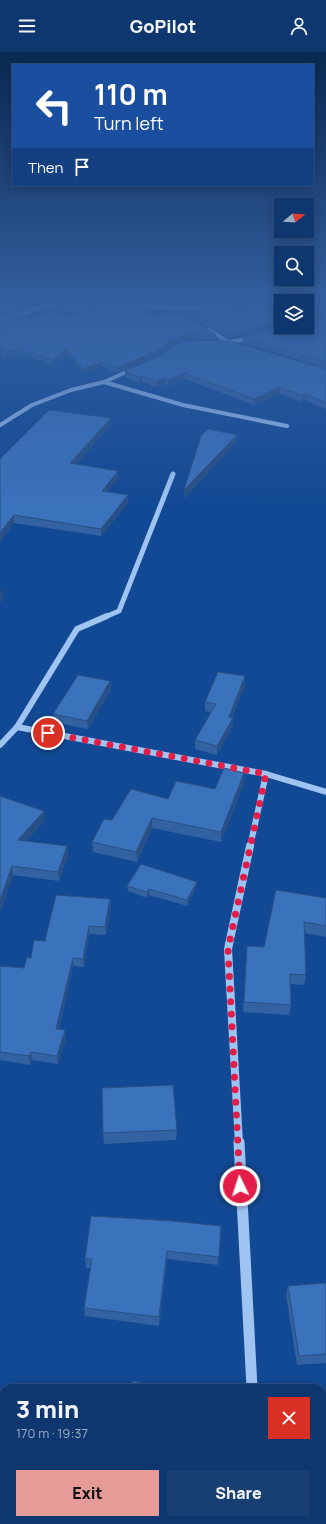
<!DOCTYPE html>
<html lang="en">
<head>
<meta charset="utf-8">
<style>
  :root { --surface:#0e376f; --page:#173f74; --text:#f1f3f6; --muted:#9bacc3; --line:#2e5182; --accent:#e69b98 }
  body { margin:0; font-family:Manrope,sans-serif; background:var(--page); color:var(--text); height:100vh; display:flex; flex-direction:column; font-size:15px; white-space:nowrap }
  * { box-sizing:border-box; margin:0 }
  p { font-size:13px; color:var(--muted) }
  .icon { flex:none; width:22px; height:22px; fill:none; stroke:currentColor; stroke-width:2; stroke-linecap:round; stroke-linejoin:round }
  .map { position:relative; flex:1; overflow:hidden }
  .details { position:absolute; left:0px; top:1332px; width:326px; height:140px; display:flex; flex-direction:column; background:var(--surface); border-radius:12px 12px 0 0; box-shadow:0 2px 10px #0003,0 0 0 1px var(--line) }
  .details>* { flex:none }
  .guide { position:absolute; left:12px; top:12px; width:302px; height:122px; border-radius:0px; box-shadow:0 2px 10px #0003,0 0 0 1px var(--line); background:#1a4fa0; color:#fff; overflow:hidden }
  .needle { width:26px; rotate:72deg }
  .tools { position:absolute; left:274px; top:146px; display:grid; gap:8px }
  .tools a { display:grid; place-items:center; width:40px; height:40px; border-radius:0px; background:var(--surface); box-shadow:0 2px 10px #0003,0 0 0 1px var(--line); font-size:20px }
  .pin { position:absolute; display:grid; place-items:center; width:34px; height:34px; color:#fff; margin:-17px; border:2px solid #fff; border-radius:50%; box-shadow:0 1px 4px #0007 }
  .me { position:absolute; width:44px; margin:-22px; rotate:356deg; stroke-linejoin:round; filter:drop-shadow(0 0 3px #0008) }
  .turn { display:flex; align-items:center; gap:14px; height:84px; padding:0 16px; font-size:18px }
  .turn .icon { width:52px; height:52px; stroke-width:2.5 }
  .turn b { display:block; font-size:28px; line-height:34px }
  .then { display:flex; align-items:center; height:38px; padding:0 16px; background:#0003; gap:8px; font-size:15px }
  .round { display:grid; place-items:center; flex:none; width:42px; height:42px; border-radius:0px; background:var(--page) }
  .headline { display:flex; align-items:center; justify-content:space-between; height:68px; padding:0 16px }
  h1 { font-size:24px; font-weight:800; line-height:30px }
  .primary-button { display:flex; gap:8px; margin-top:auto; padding:8px 16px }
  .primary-button a { flex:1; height:46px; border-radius:0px; background:var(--accent); color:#111; font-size:16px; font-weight:800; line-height:46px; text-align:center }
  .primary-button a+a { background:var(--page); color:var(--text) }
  header { display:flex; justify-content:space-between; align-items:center; height:52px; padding:0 16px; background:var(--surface); font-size:18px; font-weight:800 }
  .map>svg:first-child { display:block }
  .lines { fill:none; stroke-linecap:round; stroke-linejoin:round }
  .minor-far4 { stroke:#a0c4f2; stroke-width:4 }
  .minor-far3 { stroke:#a0c4f2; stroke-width:5 }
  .minor-far2 { stroke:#a0c4f2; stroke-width:6 }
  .minor-far1 { stroke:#a0c4f2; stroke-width:8 }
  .minor { stroke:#a0c4f2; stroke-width:11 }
  .wall { fill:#3362a2 }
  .shaded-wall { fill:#295084 }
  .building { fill:#3b72bc; stroke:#295084 }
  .route { stroke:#e11d48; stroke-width:7; stroke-dasharray:0 12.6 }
</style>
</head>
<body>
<header><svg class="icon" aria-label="menu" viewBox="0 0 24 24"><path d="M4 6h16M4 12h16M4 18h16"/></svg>GoPilot<svg class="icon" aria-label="person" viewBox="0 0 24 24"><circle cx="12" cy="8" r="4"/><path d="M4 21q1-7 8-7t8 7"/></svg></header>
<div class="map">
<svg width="326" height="1472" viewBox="0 0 326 1472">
  <rect width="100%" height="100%" fill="#124994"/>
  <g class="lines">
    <!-- minor-far4 -->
    <g class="minor-far4">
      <polyline points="94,249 142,254 211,257"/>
      <polyline points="184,249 196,256"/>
      <polyline points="0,267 64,249"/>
      <polyline points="209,278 230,291"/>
      <polyline points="224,291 251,286"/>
      <polyline points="104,330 183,353 287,374"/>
      <polyline points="0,373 32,353 71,338 104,330 133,317"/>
    </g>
    <!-- minor-far3 -->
    <polyline class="minor-far3" points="105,565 119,559 173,422"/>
    <!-- minor-far2 -->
    <g class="minor-far2">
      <polyline points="17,675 266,722 326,740"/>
      <polyline points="0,693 17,675 77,577 107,564"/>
      <polyline points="250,795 266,722"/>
    </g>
    <!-- minor-far1 -->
    <polyline class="minor-far1" points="239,1091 228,897 250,794"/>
    <!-- minor -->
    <g class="minor">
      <polyline points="239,1090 252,1336"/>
      <polyline points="261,1468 261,1472"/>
    </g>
  </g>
  <!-- wall -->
  <g class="wall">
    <polygon points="259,249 326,249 326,263 311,266 307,269 307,249 281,249 281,261 245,256 245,251"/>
    <polygon points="192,259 281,262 230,287 192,264"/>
    <polygon points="326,264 326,316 243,291 243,286 308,271"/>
    <polygon points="32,265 68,266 216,283 216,287 192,287 170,293 161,302 117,321 101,314 84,321 68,302 53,313 20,301 6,305 0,302 0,266 33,268"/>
    <polygon points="326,317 326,357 305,348 302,350 279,341 254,353 185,327 168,334 165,332 157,335 142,330 139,331 125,325 125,319"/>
    <polygon points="111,373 76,412 118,419 118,426 107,440 128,443 128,451 101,484 14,471 0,490 0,407"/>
    <polygon points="110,629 111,637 88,677 53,670 53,662"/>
    <polygon points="245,633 232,666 233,666 232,675 217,703 195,697 195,688 211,660 205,659 205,650"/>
    <polygon points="244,731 221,790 152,776 137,810 93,800 92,790 112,768 168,747"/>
    <polygon points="0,744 45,768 26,789 67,794 68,803 59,829 13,823 0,861"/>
    <polygon points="197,830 196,835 187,854 149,843 147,846 128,839 127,834"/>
    <polygon points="326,846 326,885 304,881 306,923 304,933 290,932 291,953 289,963 243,960 246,904 264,895"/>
    <polygon points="110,847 111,855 106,883 89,882 84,915 73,914 59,977 65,978 66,986 58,1012 32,1008 30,1013 0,1008 0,914 24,916 31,906 45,889"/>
    <polygon points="177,1078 176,1088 104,1092 103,1081"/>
    <polygon points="221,1174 218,1213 167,1207 159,1274 85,1264 84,1256 90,1216 86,1216 85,1207"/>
    <polygon points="326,1231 326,1311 297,1313 286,1243 288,1234"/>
    <polygon points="326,1354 326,1423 322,1424 322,1355"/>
    <polygon points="63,1468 134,1468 133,1472 69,1472 63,1470"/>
  </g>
  <!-- shaded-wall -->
  <g class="shaded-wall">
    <polygon points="5,257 5,262 0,264 0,259"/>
    <polygon points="326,257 326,263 311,266 307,269 307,264 312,260"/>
    <polygon points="281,270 281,275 285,275 230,287 230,282"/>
    <polygon points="192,282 192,287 170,293 161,302 117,321 117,316 170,288"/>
    <polygon points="19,297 20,301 6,305 6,300"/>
    <polygon points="67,297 68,302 53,313 52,308"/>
    <polygon points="101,310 101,314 84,321 83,317"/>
    <polygon points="185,321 185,327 168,334 168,328"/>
    <polygon points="142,324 142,330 139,331 139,325"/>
    <polygon points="165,326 165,332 157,335 157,329"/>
    <polygon points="280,335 279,341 254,353 254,347"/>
    <polygon points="306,342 305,348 302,350 303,344"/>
    <polygon points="111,366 111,373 70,419 70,411"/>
    <polygon points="237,383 236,391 184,447 184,438"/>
    <polygon points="118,419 118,426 102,446 102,439"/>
    <polygon points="128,443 128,451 101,484 101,477"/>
    <polygon points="14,463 14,471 0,490 0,481"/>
    <polygon points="2,537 4,546 0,551 0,540"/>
    <polygon points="245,624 245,633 231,669 233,666 232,675 217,703 217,694 229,665"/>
    <polygon points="110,629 111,637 88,677 87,669"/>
    <polygon points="244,721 244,731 221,790 221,780"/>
    <polygon points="44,759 45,768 19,797 18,788"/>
    <polygon points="152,766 152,776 137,810 136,800"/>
    <polygon points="67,794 68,803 59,829 58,820"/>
    <polygon points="12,814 13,823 0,861 0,848"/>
    <polygon points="197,830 196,835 187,854 187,848"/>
    <polygon points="149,837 149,843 147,846 147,840"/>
    <polygon points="110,847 111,855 106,883 105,875"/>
    <polygon points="89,874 89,882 84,915 83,907"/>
    <polygon points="73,906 73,914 57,985 56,977"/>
    <polygon points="65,978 66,986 58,1012 57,1004"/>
    <polygon points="31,1000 32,1008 30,1013 29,1004"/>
    <polygon points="167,1199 167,1207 159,1274 159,1265"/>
    <polygon points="132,1468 134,1468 133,1472 131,1472"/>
  </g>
  <!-- building -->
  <g class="building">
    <polygon points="259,249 326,249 326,257 312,260 307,264 307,249 281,249 281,255 245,251"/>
    <polygon points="110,252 157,265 181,261 216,283 192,282 170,288 161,297 117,316 101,310 83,317 67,297 52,308 19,297 6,300 0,297 0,266 16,262 35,269 32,265 51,260 68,266"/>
    <polygon points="0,255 5,257 0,259"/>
    <polygon points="215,255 281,262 281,270 230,282 192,259"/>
    <polygon points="326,264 326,310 243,286 290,275 307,275 307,270 308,271 314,267"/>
    <polygon points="193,288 229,289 326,317 326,351 306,342 303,344 280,335 254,347 185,321 168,328 165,326 157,329 142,324 139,325 125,319 164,302 173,293"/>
    <polygon points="49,358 111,366 70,411 118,419 102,439 128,443 101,477 14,463 0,481 0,407"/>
    <polygon points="208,377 237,383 184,438 201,384"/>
    <polygon points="218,620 245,624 229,665 233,666 217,694 195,688 216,652 205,650"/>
    <polygon points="78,623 110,629 87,669 53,662"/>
    <polygon points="224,716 244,721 221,780 152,766 136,800 92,790 104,767 112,768 131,737 168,747 176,729 215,737"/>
    <polygon points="0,744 44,759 18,788 67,794 58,820 12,814 0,848"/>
    <polygon points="141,812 197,830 187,848 149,837 147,840 127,834"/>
    <polygon points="276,838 326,846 326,874 304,870 306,923 290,922 291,953 244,950 247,894 264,895"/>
    <polygon points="56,843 110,847 105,875 89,874 83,907 73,906 56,977 65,978 57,1004 31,1000 29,1004 0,1000 0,914 24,916 27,905 31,906 34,888 45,889"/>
    <polygon points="173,1033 177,1078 103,1081 102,1036"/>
    <polygon points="91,1164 173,1169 221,1174 219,1205 167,1199 159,1265 84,1256 92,1207 85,1207"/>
    <polygon points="326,1231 326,1302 299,1304 288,1234"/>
    <polygon points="133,1329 166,1336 132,1336"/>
    <polygon points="326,1354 326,1415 322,1416 322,1355"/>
    <polygon points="70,1468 132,1468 131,1472 70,1472"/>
  </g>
  <!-- sky -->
  <linearGradient id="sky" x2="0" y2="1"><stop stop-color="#0a2851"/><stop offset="0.55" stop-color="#335f9f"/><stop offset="1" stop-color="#335f9f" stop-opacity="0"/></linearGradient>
  <rect width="326" height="455" fill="url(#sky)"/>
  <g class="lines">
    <!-- route -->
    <polyline class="route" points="48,681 266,722 228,897 240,1134"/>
  </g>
</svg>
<div class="tools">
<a><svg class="needle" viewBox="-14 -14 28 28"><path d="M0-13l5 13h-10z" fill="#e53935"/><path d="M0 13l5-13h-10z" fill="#9bacc3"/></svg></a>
<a><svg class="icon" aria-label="search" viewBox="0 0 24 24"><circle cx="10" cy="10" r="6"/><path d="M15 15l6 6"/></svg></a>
<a><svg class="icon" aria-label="layers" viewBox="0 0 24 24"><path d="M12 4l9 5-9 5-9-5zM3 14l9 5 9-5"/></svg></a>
</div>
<div class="pin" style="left:48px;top:681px;background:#d93025"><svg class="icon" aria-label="arrive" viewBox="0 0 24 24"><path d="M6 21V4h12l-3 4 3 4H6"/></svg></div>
<svg class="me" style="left:240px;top:1134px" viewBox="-20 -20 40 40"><circle r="17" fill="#e11d48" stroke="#fff" stroke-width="3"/><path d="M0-11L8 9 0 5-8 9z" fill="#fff"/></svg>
<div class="guide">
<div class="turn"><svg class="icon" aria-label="left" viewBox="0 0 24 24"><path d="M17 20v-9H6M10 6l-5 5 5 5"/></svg><div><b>110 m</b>Turn left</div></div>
<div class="then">Then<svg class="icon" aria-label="arrive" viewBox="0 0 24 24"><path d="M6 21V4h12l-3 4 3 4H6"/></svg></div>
</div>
<section class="details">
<div class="headline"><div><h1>3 min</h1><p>170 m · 19:37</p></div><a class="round" style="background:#d93025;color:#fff"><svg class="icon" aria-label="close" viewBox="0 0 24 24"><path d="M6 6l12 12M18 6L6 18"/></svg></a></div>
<div class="primary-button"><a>Exit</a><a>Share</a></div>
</section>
</div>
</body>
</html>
